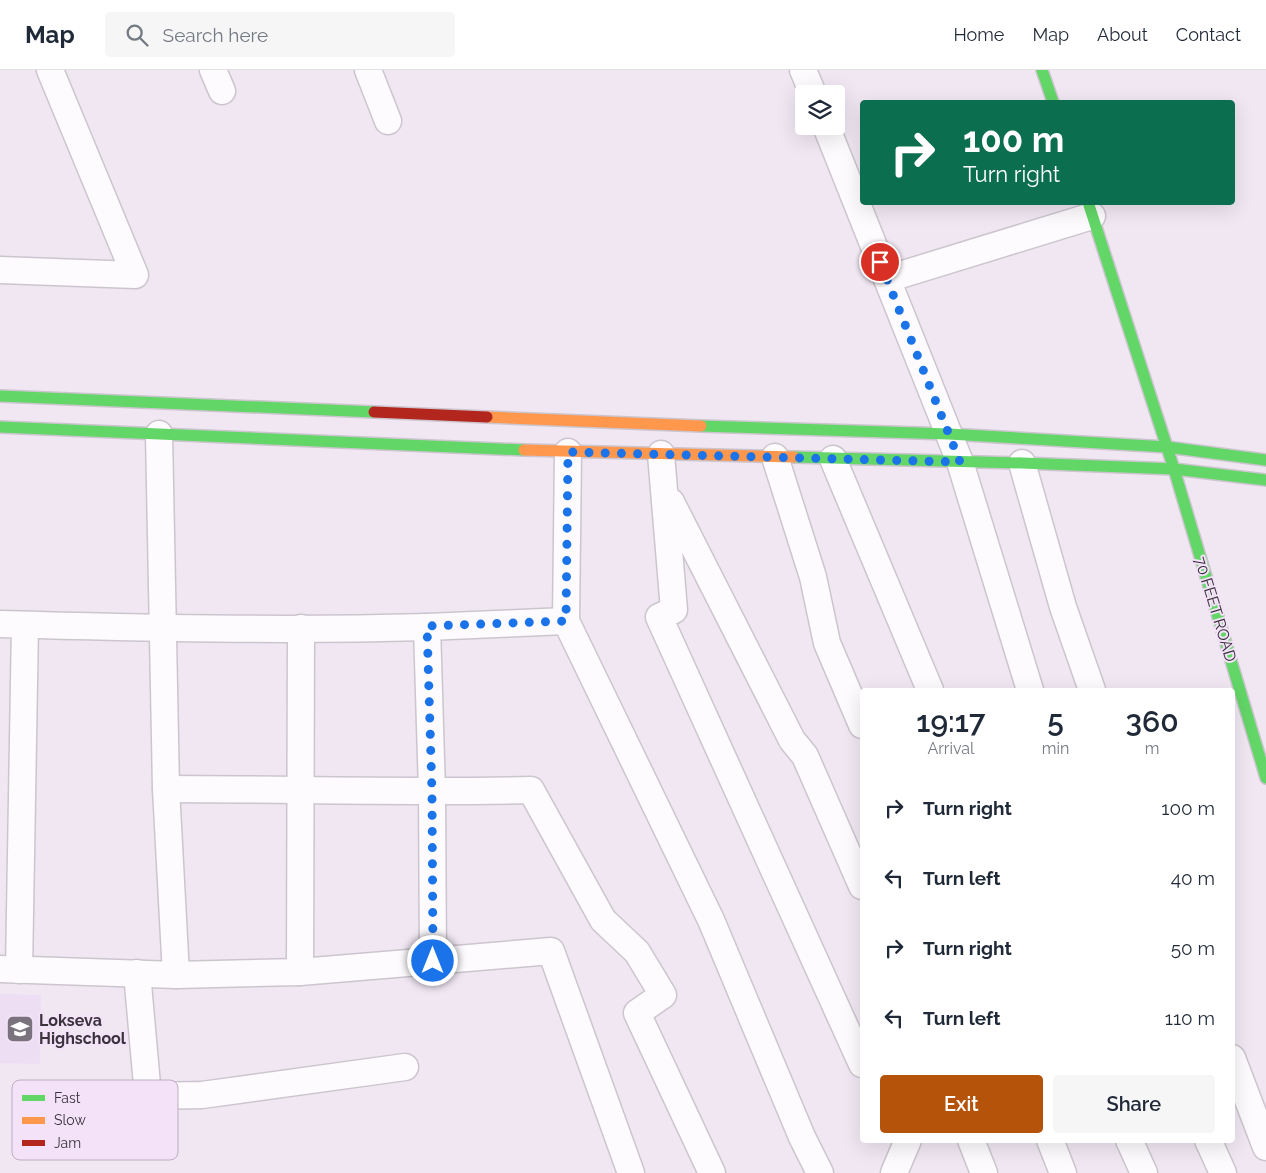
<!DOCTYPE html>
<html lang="en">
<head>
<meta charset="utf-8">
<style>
  :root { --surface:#fff; --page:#f6f6f7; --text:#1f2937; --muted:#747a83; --line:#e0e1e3; --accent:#b45309 }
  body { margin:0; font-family:Raleway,sans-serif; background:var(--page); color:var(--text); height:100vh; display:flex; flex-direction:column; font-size:19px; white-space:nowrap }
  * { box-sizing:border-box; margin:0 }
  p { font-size:16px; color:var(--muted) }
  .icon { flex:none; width:28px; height:28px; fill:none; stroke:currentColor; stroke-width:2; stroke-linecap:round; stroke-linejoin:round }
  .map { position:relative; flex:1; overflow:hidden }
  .panel { position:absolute; left:860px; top:618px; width:375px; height:455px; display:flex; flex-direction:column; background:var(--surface); border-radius:5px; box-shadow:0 5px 20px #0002 }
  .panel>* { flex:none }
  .hud { position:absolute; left:860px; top:30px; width:375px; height:105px; border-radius:5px; box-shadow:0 5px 20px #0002; background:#0b6e4f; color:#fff; overflow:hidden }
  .controls { position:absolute; left:795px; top:15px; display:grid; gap:10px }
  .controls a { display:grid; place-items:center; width:50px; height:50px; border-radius:5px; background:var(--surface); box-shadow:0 5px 20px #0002; font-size:25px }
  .pin { position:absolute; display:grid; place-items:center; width:42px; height:42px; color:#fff; margin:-21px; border:2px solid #fff; border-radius:50%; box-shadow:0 1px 5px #0007 }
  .me { position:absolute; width:55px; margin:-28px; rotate:0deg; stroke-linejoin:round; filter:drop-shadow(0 0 4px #0008) }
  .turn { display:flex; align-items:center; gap:18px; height:105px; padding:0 20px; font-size:22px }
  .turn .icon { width:65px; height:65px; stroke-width:2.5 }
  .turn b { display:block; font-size:35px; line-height:42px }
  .eta { display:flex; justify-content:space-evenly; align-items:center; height:85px; text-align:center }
  .eta b { font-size:30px; font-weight:600; line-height:35px }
  .primary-button { display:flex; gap:10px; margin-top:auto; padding:10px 20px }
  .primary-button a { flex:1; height:58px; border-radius:5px; background:var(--accent); color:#fff; font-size:20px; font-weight:600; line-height:58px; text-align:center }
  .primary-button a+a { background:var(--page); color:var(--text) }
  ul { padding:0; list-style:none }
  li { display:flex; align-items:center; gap:15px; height:70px; padding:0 20px }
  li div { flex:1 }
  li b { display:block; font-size:19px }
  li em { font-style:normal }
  header { display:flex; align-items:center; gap:30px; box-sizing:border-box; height:70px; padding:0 25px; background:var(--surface); border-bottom:1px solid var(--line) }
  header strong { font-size:24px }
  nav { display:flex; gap:28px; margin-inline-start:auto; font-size:18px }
  .search { width:350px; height:45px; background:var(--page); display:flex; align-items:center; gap:12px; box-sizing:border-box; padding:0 18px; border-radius:5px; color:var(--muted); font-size:19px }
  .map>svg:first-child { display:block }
  .built { fill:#eedef4 }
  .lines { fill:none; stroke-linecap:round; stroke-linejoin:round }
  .street-casing { stroke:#ccc5ce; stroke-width:29 }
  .fast-casing { stroke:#ccc5ce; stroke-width:14 }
  .slow-casing { stroke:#ccc5ce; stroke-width:14 }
  .jam-casing { stroke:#ccc5ce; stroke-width:14 }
  .street { stroke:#fdfbfd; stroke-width:26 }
  .fast { stroke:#63d668; stroke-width:11 }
  .slow { stroke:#ff974d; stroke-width:11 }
  .jam { stroke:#b3261e; stroke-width:11 }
  .route { stroke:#1a73e8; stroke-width:9; stroke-dasharray:0 16.2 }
  .labels { text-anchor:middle; stroke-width:4; stroke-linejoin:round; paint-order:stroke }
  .street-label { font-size:16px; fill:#3a333c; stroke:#f3e2f8 }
  .poi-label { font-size:16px; font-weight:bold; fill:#3a333c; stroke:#f3e2f8; text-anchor:start }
  .key { fill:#f3e2f8; stroke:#bcaec0; stroke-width:1 }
  .key-label { font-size:14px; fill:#3a333c }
</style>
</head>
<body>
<header>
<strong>Map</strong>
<div class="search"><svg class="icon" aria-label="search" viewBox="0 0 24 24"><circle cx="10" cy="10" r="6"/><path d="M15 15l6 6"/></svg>Search here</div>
<nav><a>Home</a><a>Map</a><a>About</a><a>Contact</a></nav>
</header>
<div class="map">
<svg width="1266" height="1103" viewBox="0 0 1266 1103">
  <rect width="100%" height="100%" fill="#f0e7f3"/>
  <!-- built -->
  <polygon class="built" points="0,924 41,925 40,994 0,993"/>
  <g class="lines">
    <!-- street casing -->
    <g class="street-casing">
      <g id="street">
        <polyline points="213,0 222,21"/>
        <polyline points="368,0 388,51"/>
        <polyline points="803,0 813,24"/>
        <polyline points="826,56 960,392 1030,620"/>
        <polyline points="0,200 135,205 50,0"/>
        <polyline points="887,209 1092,146"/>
        <polyline points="159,364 166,719 176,905"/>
        <polyline points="568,382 566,551 711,850 802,1067 820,1103"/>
        <polyline points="661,384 674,540 659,547 862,994"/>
        <polyline points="775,387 813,507 827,573 862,655"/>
        <polyline points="833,389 930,620"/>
        <polyline points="1022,393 1063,537 1092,620"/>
        <polyline points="671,432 792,670 805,686 862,816"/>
        <path d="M0,554C142,558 285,561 427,557C473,555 520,553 566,551"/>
        <polyline points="427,557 432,722 433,891"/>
        <path d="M166,719C288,719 409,723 531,720L603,850L637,882L663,925L637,943L712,1103"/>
        <polyline points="0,899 176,905 300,902 551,881 631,1103"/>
        <polyline points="19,900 25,555"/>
        <polyline points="300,902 301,558"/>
        <polyline points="137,903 148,1026 202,1025 405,997"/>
        <polyline points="1232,988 1266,1077"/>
        <polyline points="971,1070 984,1103"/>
        <polyline points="1050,1070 1063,1103"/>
        <polyline points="1129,1070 1144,1103"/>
        <polyline points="1208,1070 1223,1103"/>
        <polyline points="894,1103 908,1070"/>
      </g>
    </g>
    <!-- fast casing -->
    <g class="fast-casing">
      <g id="fast">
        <polyline points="1042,0 1053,32"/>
        <polyline points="1088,132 1174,399 1266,708"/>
        <polyline points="0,326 374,342"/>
        <polyline points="701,356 949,364 1167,377 1266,390"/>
        <polyline points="0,357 524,380"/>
        <polyline points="794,387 1022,393 1174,399 1266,410"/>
      </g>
    </g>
    <!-- slow casing -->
    <g class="slow-casing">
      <g id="slow">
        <polyline points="487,347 701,356"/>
        <polyline points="524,380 794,387"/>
      </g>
    </g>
    <!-- jam casing -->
    <g class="jam-casing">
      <polyline id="jam" points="374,342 487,347"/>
    </g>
    <!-- street -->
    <use href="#street" class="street"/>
    <!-- fast -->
    <use href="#fast" class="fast"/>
    <!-- slow -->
    <use href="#slow" class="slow"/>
    <!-- jam -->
    <use href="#jam" class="jam"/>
  </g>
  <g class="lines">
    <!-- route -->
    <polyline class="route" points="433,891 432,722 427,556 566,551 568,382 960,392 880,192"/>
  </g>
  <!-- icons -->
  <defs>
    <g id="school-square" transform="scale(1.4375)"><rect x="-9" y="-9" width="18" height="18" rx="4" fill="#7a727c" stroke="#f3e2f8"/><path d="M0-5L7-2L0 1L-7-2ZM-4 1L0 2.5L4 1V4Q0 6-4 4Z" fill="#fff"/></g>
  </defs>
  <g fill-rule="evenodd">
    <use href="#school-square" x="20" y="959"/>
  </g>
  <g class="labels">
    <!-- street labels -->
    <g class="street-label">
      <text transform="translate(1216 539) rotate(73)" y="6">70 FEET ROAD</text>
    </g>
    <!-- poi labels -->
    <g class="poi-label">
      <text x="39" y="956">Lokseva<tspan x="39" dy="18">Highschool</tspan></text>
    </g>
  </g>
  <!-- legend -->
  <rect x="12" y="1010" width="166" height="80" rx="8" class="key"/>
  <rect x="22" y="1025" width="23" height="6" fill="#63d668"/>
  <rect x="22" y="1047" width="23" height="7" fill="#ff974d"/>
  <rect x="22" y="1070" width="23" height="6" fill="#b3261e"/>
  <g class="key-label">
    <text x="54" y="1033">Fast</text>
    <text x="54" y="1055">Slow</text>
    <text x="54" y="1078">Jam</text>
  </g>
</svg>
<div class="controls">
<a><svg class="icon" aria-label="layers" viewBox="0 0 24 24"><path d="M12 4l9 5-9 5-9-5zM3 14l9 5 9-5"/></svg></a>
</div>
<div class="pin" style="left:880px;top:192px;background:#d93025"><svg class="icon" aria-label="arrive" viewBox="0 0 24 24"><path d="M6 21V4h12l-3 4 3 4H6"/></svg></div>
<svg class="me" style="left:433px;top:891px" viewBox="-20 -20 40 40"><circle r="17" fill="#1a73e8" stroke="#fff" stroke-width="3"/><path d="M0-11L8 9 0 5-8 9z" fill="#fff"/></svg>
<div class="hud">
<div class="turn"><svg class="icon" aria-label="right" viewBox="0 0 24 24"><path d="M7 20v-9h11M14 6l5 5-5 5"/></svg><div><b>100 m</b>Turn right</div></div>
</div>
<section class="panel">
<div class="eta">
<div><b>19:17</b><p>Arrival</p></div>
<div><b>5</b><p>min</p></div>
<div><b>360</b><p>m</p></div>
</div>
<ul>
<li><svg class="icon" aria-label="right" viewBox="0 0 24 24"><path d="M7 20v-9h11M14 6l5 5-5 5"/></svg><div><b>Turn right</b></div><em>100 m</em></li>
<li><svg class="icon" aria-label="left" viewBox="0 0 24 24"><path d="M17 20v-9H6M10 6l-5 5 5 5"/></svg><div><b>Turn left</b></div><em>40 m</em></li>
<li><svg class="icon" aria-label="right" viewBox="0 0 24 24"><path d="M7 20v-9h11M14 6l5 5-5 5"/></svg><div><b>Turn right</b></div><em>50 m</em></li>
<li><svg class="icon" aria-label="left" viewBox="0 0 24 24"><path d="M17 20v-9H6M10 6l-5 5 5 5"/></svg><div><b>Turn left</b></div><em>110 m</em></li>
</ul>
<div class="primary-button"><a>Exit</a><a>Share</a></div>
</section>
</div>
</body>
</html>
